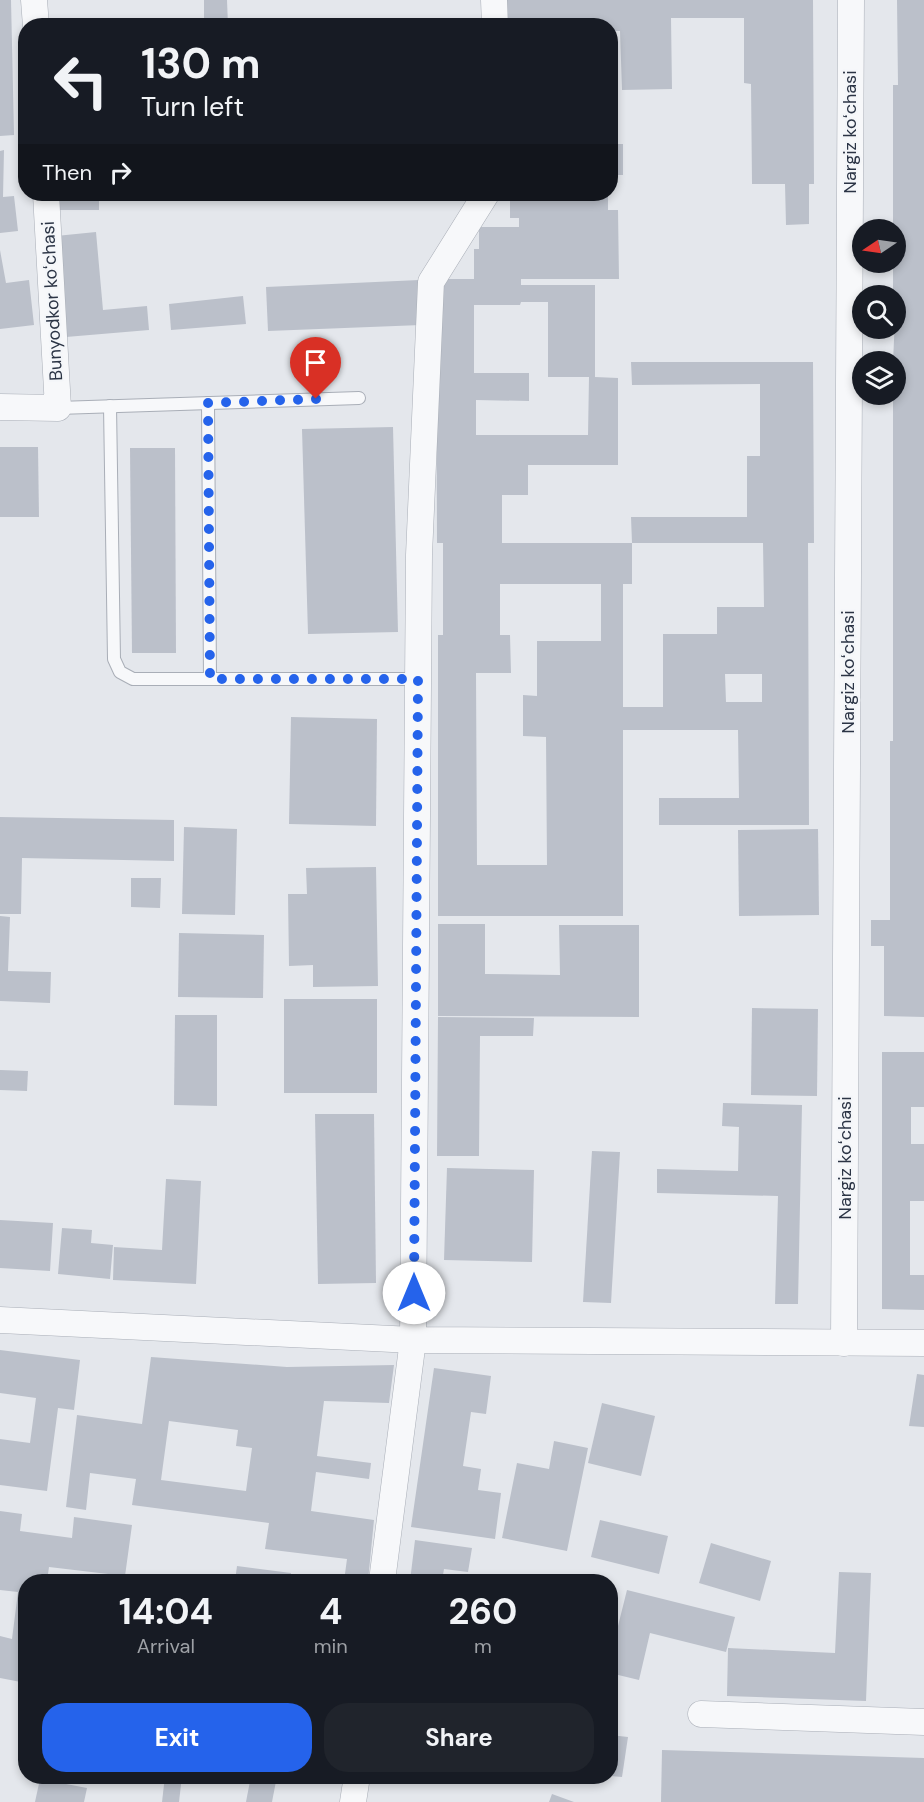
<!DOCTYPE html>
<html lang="en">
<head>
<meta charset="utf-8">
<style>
  :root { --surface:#171b24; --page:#20242c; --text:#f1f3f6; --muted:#9ea1a6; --accent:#2563eb }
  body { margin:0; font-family:"DM Sans",sans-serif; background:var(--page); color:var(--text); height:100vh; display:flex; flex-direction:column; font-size:22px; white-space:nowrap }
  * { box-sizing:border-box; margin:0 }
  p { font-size:20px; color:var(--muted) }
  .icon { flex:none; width:33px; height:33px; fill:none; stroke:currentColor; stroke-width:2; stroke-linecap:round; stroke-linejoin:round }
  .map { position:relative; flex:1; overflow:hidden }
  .side { position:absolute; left:18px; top:1574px; width:600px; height:210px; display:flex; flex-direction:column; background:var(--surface); border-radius:24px; box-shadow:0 3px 9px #0003 }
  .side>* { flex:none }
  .hud { position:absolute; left:18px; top:18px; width:600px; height:183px; border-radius:24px; box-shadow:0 3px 9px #0003; background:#171b24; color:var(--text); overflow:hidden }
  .needle { width:39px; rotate:257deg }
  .controls { position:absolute; left:852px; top:219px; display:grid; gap:12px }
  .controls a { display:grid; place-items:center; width:54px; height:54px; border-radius:50%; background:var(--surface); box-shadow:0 3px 9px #0003; font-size:30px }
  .pin { position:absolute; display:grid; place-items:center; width:51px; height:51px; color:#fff; margin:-62px -26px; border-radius:50% 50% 50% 0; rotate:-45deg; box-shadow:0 0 6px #0007 }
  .pin .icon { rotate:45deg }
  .me { position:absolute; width:66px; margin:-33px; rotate:0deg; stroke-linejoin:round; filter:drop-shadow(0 0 4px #0008) }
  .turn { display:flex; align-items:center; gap:21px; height:126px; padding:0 24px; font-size:27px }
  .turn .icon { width:78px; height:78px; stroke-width:2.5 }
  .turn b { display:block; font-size:42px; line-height:51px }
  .then { display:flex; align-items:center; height:57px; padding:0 24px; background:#0003; gap:12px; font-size:22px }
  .eta { display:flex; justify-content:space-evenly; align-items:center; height:102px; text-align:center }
  .eta b { font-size:36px; font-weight:700; line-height:42px }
  .cta { display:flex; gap:12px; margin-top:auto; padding:12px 24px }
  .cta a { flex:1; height:69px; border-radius:24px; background:var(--accent); color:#fff; font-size:24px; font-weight:700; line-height:69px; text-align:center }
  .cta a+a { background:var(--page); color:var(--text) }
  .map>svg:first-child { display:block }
  .building { fill:#bbc0ca; fill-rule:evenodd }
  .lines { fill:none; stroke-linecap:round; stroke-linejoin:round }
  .lane-casing { stroke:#a9aeb7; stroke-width:14 }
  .street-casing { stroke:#a9aeb7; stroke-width:27 }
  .lane { stroke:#f7f8fa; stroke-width:12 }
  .street { stroke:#f7f8fa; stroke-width:26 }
  .route { stroke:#2563eb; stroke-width:10; stroke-dasharray:0 18 }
  .labels { text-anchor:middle; stroke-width:4.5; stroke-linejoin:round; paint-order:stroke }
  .street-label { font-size:18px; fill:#2b3445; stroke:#f4f6f9 }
</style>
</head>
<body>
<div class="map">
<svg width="924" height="1802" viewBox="0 0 924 1802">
  <rect width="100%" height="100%" fill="#e4e7ec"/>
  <!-- building -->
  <g class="building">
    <polygon points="0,0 11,0 14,135 0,136"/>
    <polygon points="204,0 227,0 228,26 204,26"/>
    <polygon points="499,0 813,0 814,184 809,184 809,224 786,225 785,184 752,184 751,84 744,83 744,18 671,18 672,89 622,90 620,31 610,31 610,26 500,26"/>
    <polygon points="897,0 924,0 924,1017 884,1016 884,946 871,946 871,920 890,920 890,741 893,741 893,394 896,394 896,362 893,362 896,296 893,296 893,262 896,262 896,230 893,230 893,85 898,85"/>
    <rect x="610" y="144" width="13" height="31"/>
    <polygon points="4,150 3,197 14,196 18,231 0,233 0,151"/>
    <rect x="56" y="194" width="43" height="16"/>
    <polygon points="331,194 404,194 404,195 332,200"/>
    <path d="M510,194H608V210H618L619,279H521V285H595V377L618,378V465H528V495H502V543H632V584H623V707H663V634H717V607H764L763,543H632L631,517H747V456H760V384L632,385L631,362H813L814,543H808L809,825H659V798H739L738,730H623V916H438V635H443V543H437L436,279H474V249H479V227H519V218H510ZM521,302H548V377H589L588,435H476V400L529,401V373H474V305H520ZM500,584H601V641H537V696L523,695V736L546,737L547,865H477L476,673H511L510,635H500ZM725,674H762V702H726Z"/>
    <polygon points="96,232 103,310 147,306 149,330 66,337 56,236"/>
    <polygon points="0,250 6,283 29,280 34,325 0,329"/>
    <polygon points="419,280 421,325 268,331 266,287"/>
    <polygon points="243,296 246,324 171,330 169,304"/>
    <polygon points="393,427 398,632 308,634 302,429"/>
    <polygon points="0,447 38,447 39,517 0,517"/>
    <polygon points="130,448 175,448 176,653 132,653"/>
    <polygon points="291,717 377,719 376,826 289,824"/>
    <polygon points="0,817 174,820 174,861 22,858 21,914 0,914"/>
    <polygon points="184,827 237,829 235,915 182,914"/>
    <polygon points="818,829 819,915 739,916 738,830"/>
    <polygon points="376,867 378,986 313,987 313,965 289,966 288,894 307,894 306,868"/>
    <polygon points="131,878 161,878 160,908 131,907"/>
    <polygon points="0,916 10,917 8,971 51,972 50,1003 0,1001"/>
    <polygon points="438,924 485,924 485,974 560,975 559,925 639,925 639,1017 438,1016"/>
    <polygon points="179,933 264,935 263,998 178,997"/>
    <rect x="284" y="999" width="93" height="94"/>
    <polygon points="752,1008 818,1009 817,1096 751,1095"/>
    <polygon points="175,1015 217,1015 217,1106 174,1105"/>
    <polygon points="438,1017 534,1018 533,1036 480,1036 479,1156 437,1156"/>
    <polygon points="882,1052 924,1052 924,1107 911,1107 911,1144 924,1144 924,1201 910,1201 910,1275 924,1275 924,1310 882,1309"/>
    <polygon points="0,1070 28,1071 27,1091 0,1090"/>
    <polygon points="723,1103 802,1105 798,1304 775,1304 778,1196 657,1193 657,1169 738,1171 739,1127 722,1126"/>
    <polygon points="315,1114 374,1114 376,1283 318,1284"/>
    <polygon points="592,1151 620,1152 611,1303 583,1302"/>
    <polygon points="447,1168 534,1170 532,1262 444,1260"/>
    <polygon points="166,1179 201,1181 196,1284 113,1280 114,1247 162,1250"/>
    <polygon points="0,1220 53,1223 50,1271 0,1268"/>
    <polygon points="62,1228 92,1230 91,1243 113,1245 110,1279 58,1274"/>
    <polygon points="0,1350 80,1360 74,1410 58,1408 47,1491 0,1485 0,1439 30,1443 36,1398 0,1393"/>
    <path d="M151,1357L287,1367L394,1365L389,1403L324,1401L317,1456L371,1463L369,1479L316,1472L311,1511L374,1520L368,1581H344L347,1559L265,1549L269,1523L132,1505L136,1479L90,1473L86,1510L66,1507L77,1415L142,1424ZM169,1421L238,1430L236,1446L252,1448L246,1491L161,1480Z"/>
    <polygon points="434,1368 491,1376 486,1414 471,1412 463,1466 481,1469 478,1490 501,1493 495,1539 411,1527"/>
    <polygon points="917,1374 924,1375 924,1427 909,1426"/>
    <polygon points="602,1403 655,1416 641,1476 588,1463"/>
    <polygon points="554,1441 588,1448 567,1551 502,1538 517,1463 549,1469"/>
    <polygon points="0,1511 22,1514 20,1531 72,1538 74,1517 132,1525 125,1576 49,1567 47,1581 26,1581 26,1683 0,1678 0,1636 12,1639 18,1592 0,1590"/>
    <polygon points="600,1520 668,1536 659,1574 591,1557"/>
    <polygon points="415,1540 472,1548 468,1572 444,1569 442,1581 410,1581"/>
    <polygon points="711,1543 771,1561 760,1601 699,1583"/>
    <polygon points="237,1566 291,1573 290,1581 235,1581"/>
    <polygon points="839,1572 871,1573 866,1701 727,1696 728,1648 835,1653"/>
    <polygon points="627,1590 735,1617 726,1652 650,1633 639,1680 610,1673 610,1658"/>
    <polygon points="610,1735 628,1737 622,1777 610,1776"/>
    <polygon points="662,1750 924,1758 924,1802 661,1802"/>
    <polygon points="165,1776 182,1776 179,1802 162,1802"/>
    <polygon points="251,1776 277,1776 272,1802 246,1802"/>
    <polygon points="40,1779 87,1788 84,1802 35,1802"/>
    <polygon points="552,1794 574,1802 549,1802"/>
  </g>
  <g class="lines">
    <!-- lane casing -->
    <g class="lane-casing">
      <g id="lane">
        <polyline points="208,403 210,679"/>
        <polyline points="110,406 114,659 120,672 133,679 418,679"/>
        <polyline points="58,408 359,398"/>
      </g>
    </g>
    <!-- street casing -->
    <g class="street-casing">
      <g id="street">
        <polyline points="34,0 36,26"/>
        <polyline points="494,0 495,26"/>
        <polyline points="0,407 58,408 46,194"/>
        <polyline points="0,1320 413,1340 924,1343"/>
        <polyline points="844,1343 851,0"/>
        <polyline points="382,1581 413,1340 419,555 431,282 486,194"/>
        <polyline points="701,1714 924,1722"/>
        <polyline points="353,1802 357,1776"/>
      </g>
    </g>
    <!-- lane -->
    <use href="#lane" class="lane"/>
    <!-- street -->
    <use href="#street" class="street"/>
  </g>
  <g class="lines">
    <!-- route -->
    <polyline class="route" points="316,399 208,403 210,679 418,679 414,1293"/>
  </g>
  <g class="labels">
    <!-- street labels -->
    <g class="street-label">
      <text transform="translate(850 132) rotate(-90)" y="6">Nargiz koʻchasi</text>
      <text transform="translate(52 301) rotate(-93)" y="6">Bunyodkor koʻchasi</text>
      <text transform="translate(848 672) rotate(-90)" y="6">Nargiz koʻchasi</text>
      <text transform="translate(845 1158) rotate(-90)" y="6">Nargiz koʻchasi</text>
    </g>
  </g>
</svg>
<div class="controls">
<a><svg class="needle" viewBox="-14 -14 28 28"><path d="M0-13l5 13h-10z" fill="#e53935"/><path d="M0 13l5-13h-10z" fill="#9ea1a6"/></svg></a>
<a><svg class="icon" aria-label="search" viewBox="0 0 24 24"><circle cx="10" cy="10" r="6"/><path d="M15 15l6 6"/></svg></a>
<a><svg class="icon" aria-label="layers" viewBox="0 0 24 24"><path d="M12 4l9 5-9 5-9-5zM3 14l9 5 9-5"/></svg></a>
</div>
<div class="pin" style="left:316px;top:399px;background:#d93025"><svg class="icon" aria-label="arrive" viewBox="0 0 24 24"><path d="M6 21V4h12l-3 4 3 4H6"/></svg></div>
<svg class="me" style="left:414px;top:1293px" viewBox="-20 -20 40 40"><circle r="19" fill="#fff"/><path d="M0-13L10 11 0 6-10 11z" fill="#2563eb"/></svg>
<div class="hud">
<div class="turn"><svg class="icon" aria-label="left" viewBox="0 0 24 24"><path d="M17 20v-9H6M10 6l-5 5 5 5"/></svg><div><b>130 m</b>Turn left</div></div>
<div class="then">Then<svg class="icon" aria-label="right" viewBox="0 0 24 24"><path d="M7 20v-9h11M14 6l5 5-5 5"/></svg></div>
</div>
<section class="side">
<div class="eta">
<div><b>14:04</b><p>Arrival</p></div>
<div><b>4</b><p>min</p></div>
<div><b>260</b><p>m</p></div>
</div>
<div class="cta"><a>Exit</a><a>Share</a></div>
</section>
</div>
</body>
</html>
